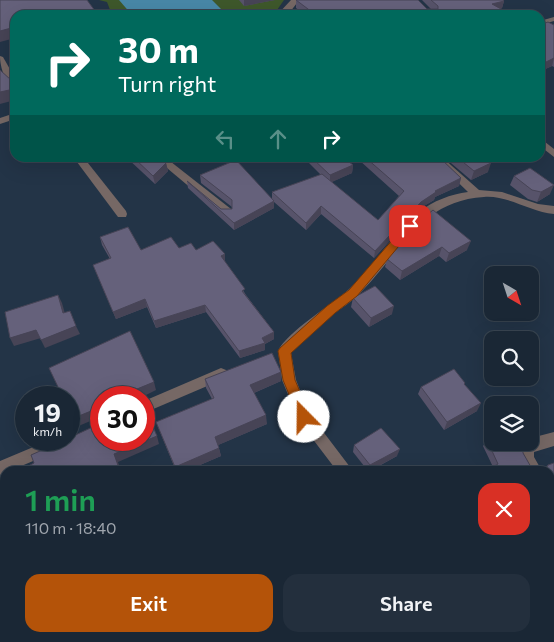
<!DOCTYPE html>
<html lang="en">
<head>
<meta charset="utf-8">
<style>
  :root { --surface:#1a2735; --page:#232f3d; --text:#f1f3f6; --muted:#9fa5ad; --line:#384450; --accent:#b45309 }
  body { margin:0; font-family:Commissioner,sans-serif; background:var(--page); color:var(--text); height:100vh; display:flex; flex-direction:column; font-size:19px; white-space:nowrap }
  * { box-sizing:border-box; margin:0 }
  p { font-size:16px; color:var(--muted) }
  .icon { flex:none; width:28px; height:28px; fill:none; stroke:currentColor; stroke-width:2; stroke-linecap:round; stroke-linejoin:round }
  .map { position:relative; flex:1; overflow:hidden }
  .sheet { position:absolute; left:0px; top:466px; width:555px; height:176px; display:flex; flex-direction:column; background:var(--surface); border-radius:15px 15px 0 0; box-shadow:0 5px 20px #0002,0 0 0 1px var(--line) }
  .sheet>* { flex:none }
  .banner { position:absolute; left:10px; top:10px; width:535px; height:152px; border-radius:15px; box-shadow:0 5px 20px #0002,0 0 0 1px var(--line); background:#00695c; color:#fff; overflow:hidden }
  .needle { width:32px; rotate:141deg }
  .buttons { position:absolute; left:484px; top:266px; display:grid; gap:10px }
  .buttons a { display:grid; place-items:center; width:55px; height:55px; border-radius:10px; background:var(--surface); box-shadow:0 5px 20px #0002,0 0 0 1px var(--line); font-size:25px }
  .speed { position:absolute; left:15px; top:386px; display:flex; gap:10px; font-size:25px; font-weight:700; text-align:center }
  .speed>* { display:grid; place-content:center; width:65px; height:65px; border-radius:50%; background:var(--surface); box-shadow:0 5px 20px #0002,0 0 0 1px var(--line); line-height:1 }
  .speed small { font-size:12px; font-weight:400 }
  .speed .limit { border:8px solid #d22; background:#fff; color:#111 }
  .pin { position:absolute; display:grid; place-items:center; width:42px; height:42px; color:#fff; margin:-21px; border-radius:10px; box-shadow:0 2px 8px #0006 }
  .me { position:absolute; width:55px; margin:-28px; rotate:338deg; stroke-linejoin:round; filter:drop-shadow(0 0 4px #0008) }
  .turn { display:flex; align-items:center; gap:18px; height:105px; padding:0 25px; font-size:22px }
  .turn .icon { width:65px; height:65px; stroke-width:2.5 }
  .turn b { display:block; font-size:35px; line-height:42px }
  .lanes { display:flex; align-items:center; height:48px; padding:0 25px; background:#0003; justify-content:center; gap:25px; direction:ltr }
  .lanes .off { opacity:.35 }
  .round { display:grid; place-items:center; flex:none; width:52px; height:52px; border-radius:15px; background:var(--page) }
  .head { display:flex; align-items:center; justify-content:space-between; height:85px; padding:0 25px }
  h1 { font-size:30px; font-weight:600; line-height:38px; color:#1e9e55 }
  .button { display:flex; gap:10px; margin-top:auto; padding:10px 25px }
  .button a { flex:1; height:58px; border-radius:15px; background:var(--accent); color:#fff; font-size:20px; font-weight:600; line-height:58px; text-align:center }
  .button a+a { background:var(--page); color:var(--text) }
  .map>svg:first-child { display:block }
  .green { fill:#3e582b }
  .water { fill:#4888a7 }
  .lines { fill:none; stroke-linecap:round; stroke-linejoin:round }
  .minor { fill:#766865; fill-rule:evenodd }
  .wall { fill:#57536a }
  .shaded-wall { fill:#474456 }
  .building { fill:#65617b; stroke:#474456 }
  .route { fill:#b45309; stroke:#753606 }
</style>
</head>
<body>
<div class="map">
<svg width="554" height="642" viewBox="0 0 554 642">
  <rect width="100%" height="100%" fill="#233447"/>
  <!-- green -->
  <polygon class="green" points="99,0 284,0 277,10 264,15 112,15 107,2"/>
  <!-- water -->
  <polygon class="water" points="119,0 212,0 227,15 132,15"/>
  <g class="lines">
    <!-- minor -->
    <g class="minor">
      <path d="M291,0H299C292,10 289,15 277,15Z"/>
      <polygon points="554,17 554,21 540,25 540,21"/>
      <path d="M0,56L3,57L15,78V89C5,84 0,67 0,56Z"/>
      <polygon points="15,113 15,119 0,124 0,118"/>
      <polygon points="540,138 554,149 554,157 540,146"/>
      <polygon points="74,158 84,158 126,211 127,214 126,217 118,217"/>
      <polygon points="155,158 166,158 231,209 232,212 231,215 223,215"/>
      <path d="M433,158H443L479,190L502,192L538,204L554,206V214C530,212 508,195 484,197C418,201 399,256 357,296C351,302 343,307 336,312C320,325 305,339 291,353L296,380L309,413L353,471H337L299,421L282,380L278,351C287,332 330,306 347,291C374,268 391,234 419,212C433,201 451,194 468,192Z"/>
      <polygon points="221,368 226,370 228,374 226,378 144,413 144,401"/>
      <polygon points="554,432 554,446 534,452 534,457 542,471 527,471 520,458 522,444 530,442 531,438"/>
      <polygon points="69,434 73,440 71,445 0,475 0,461 50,440 69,440"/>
      <polygon points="550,491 554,492 554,530 550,532"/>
      <polygon points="336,638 361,638 359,642 334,642"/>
    </g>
  </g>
  <!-- wall -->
  <g class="wall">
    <polygon points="239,0 275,0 244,6"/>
    <polygon points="296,0 427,9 431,9 422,0 503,0 504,1 502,8 500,9 512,15 306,15 296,8"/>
    <polygon points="540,25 554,25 554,67 552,66 541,71 540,70"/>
    <polygon points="127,158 160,158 166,163 168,171 155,184"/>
    <polygon points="278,158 294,158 282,162"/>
    <polygon points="304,158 344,158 353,165 352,173 331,182 378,220 399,196 359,160 360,158 440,158 461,178 459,186 435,197 434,200 419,209 374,258 321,214 306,230 274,202 274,208 234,230 188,188 187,181 221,209 232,209 232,207 201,183 200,175 272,199 272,192 321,175"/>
    <polygon points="445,158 486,158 488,172 471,180"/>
    <polygon points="518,158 541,158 523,163"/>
    <polygon points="514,176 550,194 537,202 528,199 510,185"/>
    <polygon points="415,225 467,250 446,262 439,256 400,280 385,267 387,259"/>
    <polygon points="100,237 141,250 179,248 196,250 225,262 246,295 274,332 274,339 265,344 265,350 240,358 206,312 156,328 147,307 116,319 93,265 110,259 102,245"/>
    <polygon points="353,298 392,314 369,327 351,307"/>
    <polygon points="281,372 281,381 254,393 267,424 218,445 221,456 186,471 176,471 156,422 212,399 206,388 205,379"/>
    <polygon points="464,385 477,411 444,430 418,394 421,387"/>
    <polygon points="487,440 523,453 530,469 546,467 548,465 554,463 554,491 550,471 493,467 483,446"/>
    <polygon points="354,445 397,456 370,471 368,471 353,452"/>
    <polygon points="318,638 335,638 334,639 364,642 321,642"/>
  </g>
  <!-- shaded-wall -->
  <g class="shaded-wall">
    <polygon points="244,0 275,0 244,6"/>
    <polygon points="504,1 502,8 490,12 492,4"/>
    <polygon points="15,27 15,38 0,42 0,31"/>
    <polygon points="554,58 552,66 541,71 544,63"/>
    <polygon points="11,80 15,92 15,100 0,104 0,92"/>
    <polygon points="544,152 541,158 523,163 525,158 540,158 540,153"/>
    <polygon points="282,158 294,158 282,162"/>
    <polygon points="166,163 168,171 155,184 153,176"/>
    <polygon points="491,163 488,172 471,180 474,171"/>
    <polygon points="353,165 352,173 330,183 330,175"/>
    <polygon points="461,178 459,186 435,197 434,200 419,209 374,258 375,251 421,202 435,191"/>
    <polygon points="554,185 550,194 537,202 541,192"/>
    <polygon points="274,201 274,208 234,230 234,223"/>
    <polygon points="321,206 321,214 306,230 306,223"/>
    <polygon points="471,241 467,250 446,262 449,253"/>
    <polygon points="442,247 439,256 400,280 402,271"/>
    <polygon points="225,254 225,262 221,264 221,256"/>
    <polygon points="58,295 62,303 67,321 63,313"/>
    <polygon points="145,299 147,307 116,319 113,312"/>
    <polygon points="205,305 206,312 156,328 154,321"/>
    <polygon points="394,306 392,314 369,327 371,318"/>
    <polygon points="76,326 80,334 45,348 41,340"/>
    <polygon points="36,330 41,338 14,346 10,338"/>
    <polygon points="274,332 274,339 265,344 265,350 240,358 239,351"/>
    <polygon points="281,372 281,381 251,394 250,385"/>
    <polygon points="154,382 156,390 140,398 138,398 137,389"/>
    <polygon points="481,403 477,411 444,430 447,422"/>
    <polygon points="96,409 100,417 69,430 69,420"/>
    <polygon points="266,415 267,424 216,446 215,437"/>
    <polygon points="157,436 159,444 118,462 121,471 120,471 114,454"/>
    <polygon points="219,448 221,456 186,471 176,471 175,467"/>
    <polygon points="400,449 397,456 369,471 370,465"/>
    <polygon points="100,638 103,638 105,642 102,642"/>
    <polygon points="284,638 291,638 282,642 276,642"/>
  </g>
  <!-- building -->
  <g class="building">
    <polygon points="0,0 87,0 98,15 15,15 15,27 0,31"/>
    <polygon points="296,0 418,0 427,9 438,9 438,6 431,0 503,0 504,1 492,4 512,15 330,15 329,14 325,15 316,15"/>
    <polygon points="548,22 554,25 554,58 544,63 540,61 540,25"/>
    <polygon points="0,70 11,80 14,89 0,92"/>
    <polygon points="540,148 544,152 540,153"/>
    <polygon points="134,158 160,158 166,163 153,176"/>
    <polygon points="312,158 344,158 353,165 330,175"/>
    <polygon points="366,158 440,158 461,178 435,191 436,192 421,202 375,251 321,206 306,223 272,192 322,174 378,220 404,191"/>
    <polygon points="458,158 486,158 491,163 474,171"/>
    <polygon points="236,160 274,201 234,223 187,181 221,209 232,209 232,200 200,175"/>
    <polygon points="530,168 554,185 541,192 532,190 514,176"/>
    <polygon points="433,210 471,241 449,253 442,247 402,271 387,259 415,225"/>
    <polygon points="128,227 141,250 171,237 179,248 191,243 196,250 213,241 225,254 221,256 245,289 242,291 274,332 262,338 265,343 239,351 205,305 154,321 145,299 113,312 93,265 111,258 100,237"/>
    <polygon points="375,286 394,306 371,318 353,298"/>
    <polygon points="58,295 63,313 70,311 76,326 41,340 36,330 10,338 5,312"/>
    <polygon points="130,331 154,382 137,389 138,398 101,398 101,440 144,440 144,406 157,436 114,454 120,471 19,471 34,463 31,455 65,440 69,440 69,438 99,424 99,411 96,409 69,420 69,398 40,398 59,389 49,368"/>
    <polygon points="272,353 281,372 250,385 266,415 215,437 219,448 175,467 156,422 214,398 205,379"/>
    <polygon points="454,369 465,383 464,384 481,403 447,422 421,387"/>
    <polygon points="381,428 400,449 370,465 354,445"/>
    <polygon points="492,439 492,442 520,442 523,449 523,453 531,467 529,469 547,467 548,465 554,463 554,484 552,506 550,506 550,471 485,471 498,464 487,440"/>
    <polygon points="306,466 310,471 296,471"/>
    <polygon points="5,479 5,529 2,530 0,524 0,482"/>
    <polygon points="550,558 554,563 554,585 550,588"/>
    <polygon points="71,638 100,638 102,642 73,642"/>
    <polygon points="189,638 284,638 276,642 191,642"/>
    <polygon points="321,638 334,638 334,639 363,639 364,642 324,642"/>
    <polygon points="377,638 484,638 486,642 368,642"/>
  </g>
  <!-- route -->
  <polygon class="route" points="410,222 415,226 414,228 357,296 335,313 291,353 295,380 311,417 309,421 300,421 283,380 278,351 280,348 327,306 349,290 407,223"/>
</svg>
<div class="buttons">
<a><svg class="needle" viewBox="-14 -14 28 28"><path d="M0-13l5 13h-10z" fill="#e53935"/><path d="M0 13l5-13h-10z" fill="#9fa5ad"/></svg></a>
<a><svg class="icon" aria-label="search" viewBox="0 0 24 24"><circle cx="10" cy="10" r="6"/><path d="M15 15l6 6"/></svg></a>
<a><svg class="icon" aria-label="layers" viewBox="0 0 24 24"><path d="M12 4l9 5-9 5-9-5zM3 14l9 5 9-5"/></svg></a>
</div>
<div class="speed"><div>19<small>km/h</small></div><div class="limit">30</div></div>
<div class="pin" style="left:410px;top:226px;background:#d93025"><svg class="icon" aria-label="arrive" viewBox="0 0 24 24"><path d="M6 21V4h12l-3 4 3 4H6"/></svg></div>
<svg class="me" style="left:304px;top:417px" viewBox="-20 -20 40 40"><circle r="19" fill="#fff"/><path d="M0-13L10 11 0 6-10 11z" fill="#b45309"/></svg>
<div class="banner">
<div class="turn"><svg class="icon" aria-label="right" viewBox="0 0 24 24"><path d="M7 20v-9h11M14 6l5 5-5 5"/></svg><div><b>30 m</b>Turn right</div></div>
<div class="lanes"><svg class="icon off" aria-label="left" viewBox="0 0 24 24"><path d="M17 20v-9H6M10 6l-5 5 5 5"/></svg><svg class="icon off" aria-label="ahead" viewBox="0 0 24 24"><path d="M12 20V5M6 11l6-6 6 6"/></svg><svg class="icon" aria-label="right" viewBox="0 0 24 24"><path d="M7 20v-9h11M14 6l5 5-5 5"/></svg></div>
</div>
<section class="sheet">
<div class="head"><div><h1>1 min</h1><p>110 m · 18:40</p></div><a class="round" style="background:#d93025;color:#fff"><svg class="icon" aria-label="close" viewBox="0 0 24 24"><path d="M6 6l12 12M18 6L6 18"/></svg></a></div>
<div class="button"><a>Exit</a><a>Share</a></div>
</section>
</div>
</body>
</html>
